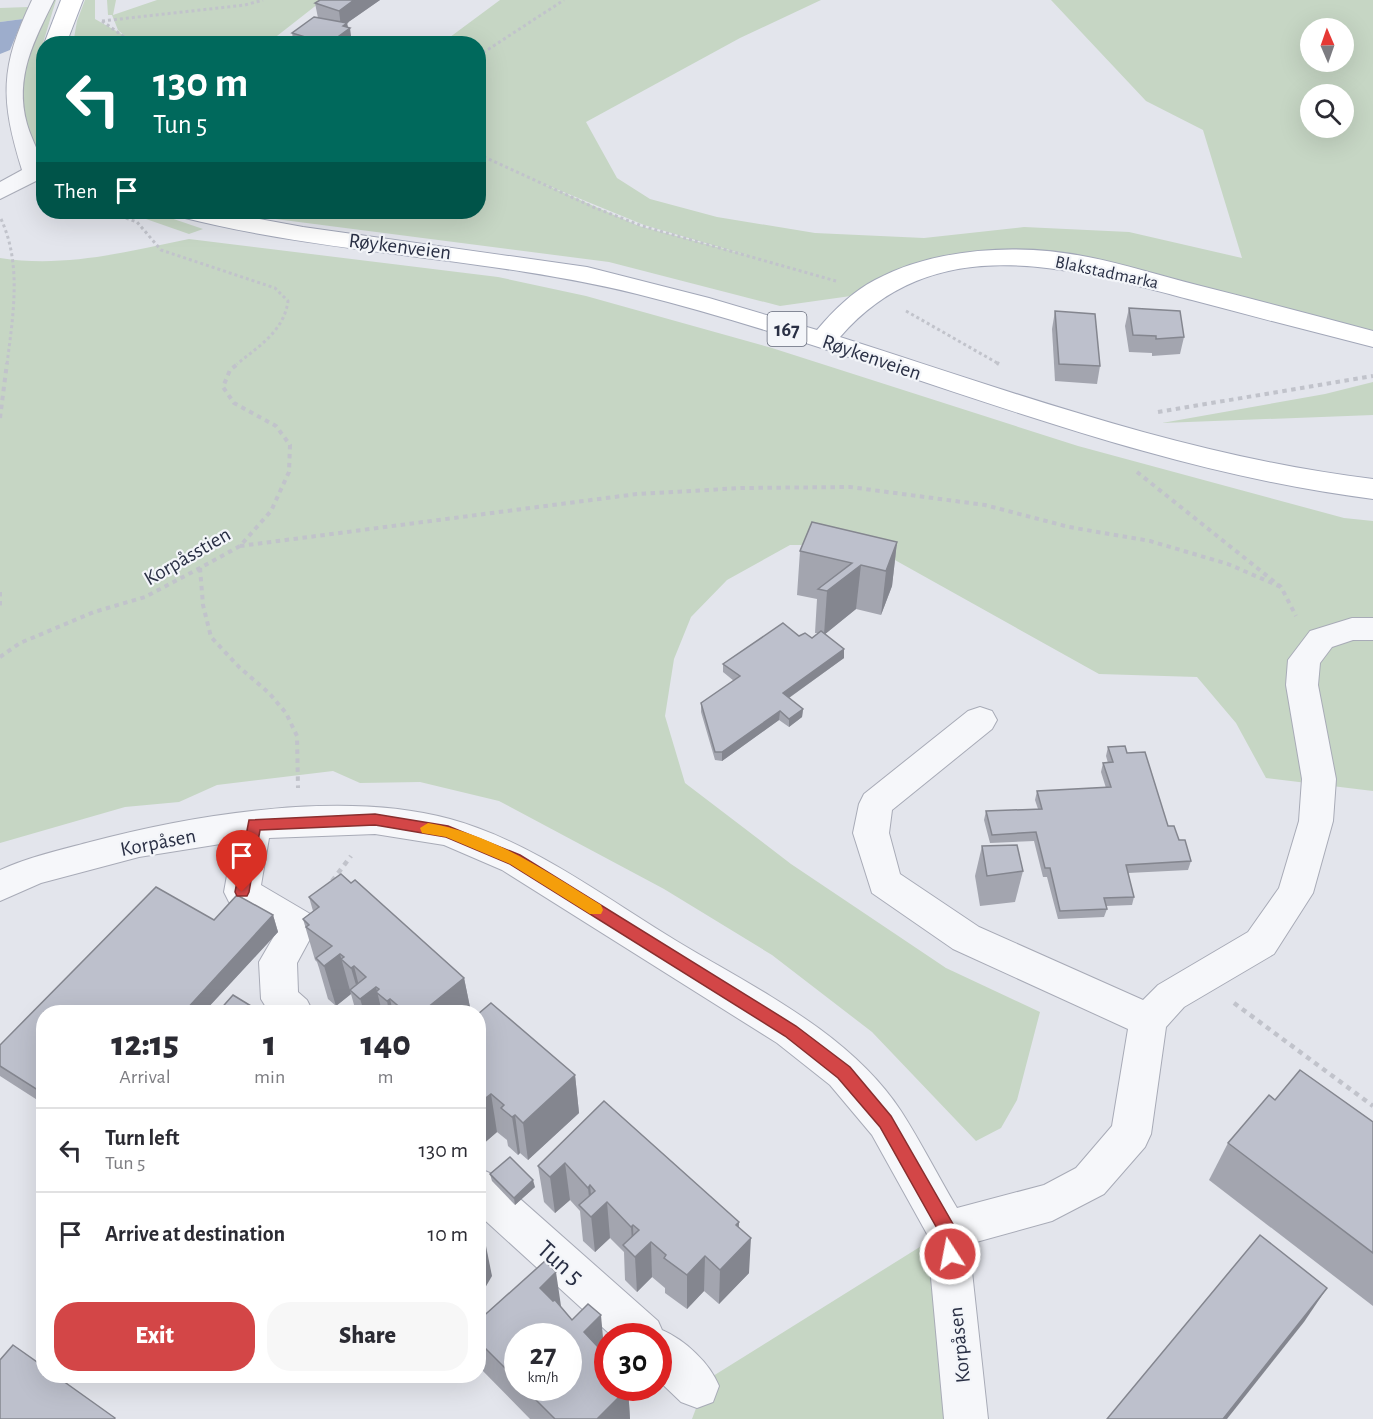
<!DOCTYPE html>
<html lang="en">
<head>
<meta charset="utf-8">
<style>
  :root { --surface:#fff; --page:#f7f7f7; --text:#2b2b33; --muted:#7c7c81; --line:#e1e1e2; --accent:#d34647 }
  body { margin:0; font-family:"Alegreya Sans",sans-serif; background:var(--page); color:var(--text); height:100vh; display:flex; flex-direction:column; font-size:22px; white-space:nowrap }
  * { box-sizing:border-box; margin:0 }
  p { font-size:20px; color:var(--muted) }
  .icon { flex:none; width:33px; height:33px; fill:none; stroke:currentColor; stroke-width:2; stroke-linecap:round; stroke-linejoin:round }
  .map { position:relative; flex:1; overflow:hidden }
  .panel { position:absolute; left:36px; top:1005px; width:450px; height:378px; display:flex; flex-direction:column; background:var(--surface); border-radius:24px; box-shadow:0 6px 24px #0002 }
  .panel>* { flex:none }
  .banner { position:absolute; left:36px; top:36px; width:450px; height:183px; border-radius:24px; box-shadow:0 6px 24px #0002; background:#00695c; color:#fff; overflow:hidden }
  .needle { width:39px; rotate:358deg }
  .buttons { position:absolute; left:1300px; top:18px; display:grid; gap:12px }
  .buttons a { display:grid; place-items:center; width:54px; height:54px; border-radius:50%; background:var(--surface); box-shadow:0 6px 24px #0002; font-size:30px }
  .speed { position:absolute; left:504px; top:1323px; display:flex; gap:12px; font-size:30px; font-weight:700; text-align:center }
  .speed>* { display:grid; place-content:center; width:78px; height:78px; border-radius:50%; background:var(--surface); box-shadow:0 6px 24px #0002; line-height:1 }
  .speed small { font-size:15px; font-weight:400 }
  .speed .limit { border:9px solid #d22; background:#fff; color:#111 }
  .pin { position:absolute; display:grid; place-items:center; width:51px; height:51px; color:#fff; margin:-62px -26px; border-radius:50% 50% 50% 0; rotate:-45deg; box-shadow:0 0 6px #0007 }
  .pin .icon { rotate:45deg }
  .me { position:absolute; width:66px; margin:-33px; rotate:349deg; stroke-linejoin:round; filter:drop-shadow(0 0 4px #0008) }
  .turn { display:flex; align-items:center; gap:21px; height:126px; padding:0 18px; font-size:27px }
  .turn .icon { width:78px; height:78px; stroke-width:2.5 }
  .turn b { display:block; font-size:42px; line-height:51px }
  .then { display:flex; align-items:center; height:57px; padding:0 18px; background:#0003; gap:12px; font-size:22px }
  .eta { display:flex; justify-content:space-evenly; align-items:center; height:102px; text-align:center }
  .eta b { font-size:36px; font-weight:800; line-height:42px }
  .action { display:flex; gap:12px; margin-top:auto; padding:12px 18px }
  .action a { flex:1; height:69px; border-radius:24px; background:var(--accent); color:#fff; font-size:24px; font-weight:800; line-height:69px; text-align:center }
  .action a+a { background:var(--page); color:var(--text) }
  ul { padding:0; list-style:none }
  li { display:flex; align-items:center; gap:18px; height:84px; padding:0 18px; border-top:2px solid var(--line) }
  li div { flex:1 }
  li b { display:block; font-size:22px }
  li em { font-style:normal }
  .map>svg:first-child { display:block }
  .green { fill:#c6d6c4; fill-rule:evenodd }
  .water { fill:#9dadcc }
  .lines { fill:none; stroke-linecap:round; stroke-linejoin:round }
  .minor-casing { stroke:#a8abb7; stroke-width:2 }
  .major-casing { stroke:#a2a7b8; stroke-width:2 }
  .path-far2 { stroke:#c1c3cb; stroke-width:3; stroke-dasharray:3 3; stroke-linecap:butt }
  .path-far1 { stroke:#c1c3cb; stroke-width:4; stroke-dasharray:4.5 4.5; stroke-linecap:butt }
  .path { stroke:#c1c3cb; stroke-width:4.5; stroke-dasharray:5 5; stroke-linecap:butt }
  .minor { fill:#f6f7fa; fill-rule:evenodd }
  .major { fill:#fff; fill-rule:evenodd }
  .wall { fill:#a3a5af; fill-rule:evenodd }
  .shaded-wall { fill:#84868f }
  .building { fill:#bdc0cc; stroke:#84868f; stroke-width:1.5 }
  .route { fill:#d34647; stroke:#892e2e; stroke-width:1.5 }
  .slow { fill:#f59e0b }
  .labels { text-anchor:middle; stroke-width:4.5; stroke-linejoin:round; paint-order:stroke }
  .far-street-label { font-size:18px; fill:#2a3045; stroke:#f3f5f9 }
  .shield { fill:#f3f5f9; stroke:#666b7b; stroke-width:1.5 }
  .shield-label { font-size:20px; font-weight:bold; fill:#2a3045 }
  .street-label { font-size:21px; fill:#2a3045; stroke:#f3f5f9 }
  .near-street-label { font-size:26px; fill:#2a3045; stroke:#f3f5f9 }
</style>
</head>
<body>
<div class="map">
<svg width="1373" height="1419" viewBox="0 0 1373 1419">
  <rect width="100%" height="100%" fill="#e3e5ec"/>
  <!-- green -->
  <g class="green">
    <path d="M50,0H56L40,53L38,74V96L43,117V160C0,99 26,61 50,0Z"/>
    <polygon points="85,0 95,0 95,19 125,36 118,30 112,15 108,15 107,0 116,0 113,15 157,0 323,0 268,43 73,44 77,21"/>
    <path d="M500,0H821L740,38L586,122L617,178L650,199L717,217L815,233L924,238L1024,227L1129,232L1242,258L1203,130L1146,101L1051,0H1373V334L1014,259L929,268L872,293L780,306L609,262L260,217L244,212H478V44L442,43ZM1311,28H1344V62H1311ZM1311,94H1344V128H1311ZM539,182L644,225L750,256L639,226Z"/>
    <polygon points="28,7 23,19 0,22 0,8"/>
    <polygon points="126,212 153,212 203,229 189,234"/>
    <path d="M189,239L498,277L586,296L772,348L1078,446L1344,518L1373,521V791L1266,778L1236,723L1197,677L1099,674L868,545H790L727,580L691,617L674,659L665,716L685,783L791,864L946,968L1040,1012L1017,1100L1001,1128L976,1141L872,1032L772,955L664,889L499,801L420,782L360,783L333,771L217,785L179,802L125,807L0,843V258C65,268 126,252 189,239Z"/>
    <polygon points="1373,382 1373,415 1162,423 1325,394"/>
    <polygon points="947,1230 966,1419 692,1419 698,1403 697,1386"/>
  </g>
  <!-- water -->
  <polygon class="water" points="23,19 10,50 0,54 0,22"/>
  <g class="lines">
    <!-- minor casing -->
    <g class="minor-casing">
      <g id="minor">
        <path d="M32,0H54C34,41 14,77 27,124C32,142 44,159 44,177L0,199V182L22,170C0,99 0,67 32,0Z"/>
        <path d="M1352,618H1373V640H1353L1332,647L1320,663L1318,685L1336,779L1333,821L1313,893L1274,954L1184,1007L1166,1027L1151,1134L1145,1147L1104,1194L1052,1221L969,1244L988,1419H944L927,1234L872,1135L830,1085L777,1043L502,870L444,845L375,834L269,838L261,885L312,915L317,926L297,963L298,992L307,1000L313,1012H269L261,999L259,962L277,931L229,902L224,892L233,842L139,857L41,883L0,901V870C29,857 60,850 90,842C196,814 343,790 450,819C531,841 604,897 675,940C754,988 849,1032 901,1111C921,1142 938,1176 957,1208L1044,1185L1076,1168L1112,1126L1128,1029L953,949L872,893L853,833L859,804L864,794L968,711L980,707L992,711L997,720L992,729L892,810L889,833L900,874L979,927L1143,1000L1158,985L1248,932L1279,888L1299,821L1302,779L1286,685L1288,660L1310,631Z"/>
        <path d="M478,1168L492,1174L658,1321L662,1330C685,1340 710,1363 719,1386L713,1402L697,1408L681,1402L658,1380V1336H612L478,1214Z"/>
      </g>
    </g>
    <!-- major casing -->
    <g class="major-casing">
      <g id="major">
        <polygon points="61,0 83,0 66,44 44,44"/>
        <path d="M178,212H221L303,227L587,267L709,298L817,330C833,311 852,292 875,280C936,247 1020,243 1088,257C1124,264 1161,276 1197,285C1256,300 1314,315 1373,331V347C1313,332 1252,316 1192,300C1071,268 935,227 840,337C1015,393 1190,457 1373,479V499C1118,467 884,356 637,294C487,257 331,255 181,217Z"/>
      </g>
    </g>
    <!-- path-far2 -->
    <g class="path-far2">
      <polyline points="102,21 245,5 263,0"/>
      <polyline points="102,21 134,44"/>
      <polyline points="478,56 564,0"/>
      <polyline points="478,154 593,207 642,226 836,281"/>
      <path d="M109,212L137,222L161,250L275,288L288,301C284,331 259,346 237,364"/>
      <path d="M1,219C22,264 13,316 7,364"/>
      <polyline points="906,311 999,364"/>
    </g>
    <!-- path-far1 -->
    <g class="path-far1">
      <polyline points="997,363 999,364"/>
      <polyline points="1158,412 1373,376"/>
      <polyline points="0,418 7,363"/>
      <polyline points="1137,472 1281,587 1296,616"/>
      <polyline points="240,546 637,494 742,488 850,487 985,505 1069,527 1150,541 1228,564 1281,587"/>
      <polyline points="200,568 203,605 211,637 239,667 269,693 286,713 297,736 298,788"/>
      <polyline points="0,592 0,609"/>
      <polyline points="0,657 20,643 94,612 145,597 200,568 240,546 271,511 289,472 290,445 276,426 234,403 223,387 230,370 239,363"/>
    </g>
    <!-- path -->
    <g class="path">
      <polyline points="332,881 351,856"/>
      <polyline points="1234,1003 1373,1106"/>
    </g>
    <!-- minor -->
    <use href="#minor" class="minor"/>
    <!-- major -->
    <use href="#major" class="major"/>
  </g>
  <!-- wall -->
  <g class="wall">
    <polygon points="320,0 380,0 347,23 352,44 294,44 292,33 318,18 315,3"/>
    <polygon points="1129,308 1184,337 1180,354 1152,356 1152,353 1129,352 1125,326"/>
    <polygon points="1055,311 1100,366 1097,384 1055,381 1052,329"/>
    <polygon points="897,542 892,586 881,615 856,609 825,634 844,649 844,658 789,698 803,709 802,717 789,727 779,720 722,761 715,760 701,712 701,703 734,681 723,672 723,664 799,636 812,638 818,633 815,633 817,599 797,595 800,551"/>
    <polygon points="1108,747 1127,753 1168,826 1179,840 1191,861 1188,870 1128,873 1134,897 1132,905 1106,906 1107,909 1104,917 1058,919 1047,877 1043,877 1034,841 990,843 984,820 986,811 1038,809 1035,800 1037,791 1106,788 1101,772 1103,763 1108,763 1106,756"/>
    <polygon points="982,846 1023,871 1015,902 980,906 975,876"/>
    <polygon points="351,883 464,978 471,1012 356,1012 351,994 336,1006 328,999 319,968 317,962 315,960 303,919 313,911 309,897"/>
    <polygon points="156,887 214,920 237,895 273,915 278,932 204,1012 44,1012 44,1106 42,1103 0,1076 0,1045"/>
    <polygon points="478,1014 575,1075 579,1113 528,1160 520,1153 518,1155 508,1146 507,1140 497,1132 482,1145 478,1142"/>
    <polygon points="1275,1100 1373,1122 1373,1306 1209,1180 1228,1143"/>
    <polygon points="604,1101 739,1227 749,1273 719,1304 704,1291 687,1309 665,1293 665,1288 652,1277 637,1292 625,1280 624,1252 610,1238 595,1252 583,1241 580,1211 570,1200 555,1213 544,1202 538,1166"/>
    <polygon points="490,1174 535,1187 515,1205 492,1181"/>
    <path d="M561,1307L572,1320L603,1346L608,1388H628L630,1419H530L478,1366V1321ZM518,1336L568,1388H518Z"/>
  </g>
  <!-- shaded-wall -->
  <g class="shaded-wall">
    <polygon points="354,0 380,0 347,23 348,29 350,28 352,44 328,44 341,27 339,11"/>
    <polygon points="897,542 892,586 881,615 886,571"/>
    <polygon points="861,565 856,609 824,635 827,591"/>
    <polygon points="844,649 844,658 783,702 783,693"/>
    <polygon points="803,709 802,717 789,727 789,719"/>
    <polygon points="780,711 779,720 722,761 722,752"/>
    <polygon points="273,915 278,932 204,1012 184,1012"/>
    <polygon points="340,954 351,994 336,1006 324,966"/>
    <polygon points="354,966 362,998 376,987 382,1012 364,1012 351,968"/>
    <polygon points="464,978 471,1012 422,1012"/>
    <polygon points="390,999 393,1012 389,1012 387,1001"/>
    <polygon points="251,1006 254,1012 245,1012"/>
    <polygon points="575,1075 579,1113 528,1160 523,1123"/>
    <polygon points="491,1094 497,1132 482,1145 478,1127 478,1104"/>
    <polygon points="515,1115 520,1153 518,1155 512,1117"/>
    <polygon points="565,1163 570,1200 555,1213 550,1177"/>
    <polygon points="533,1180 535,1187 515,1205 514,1198"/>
    <polygon points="590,1185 593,1215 607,1202 610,1238 595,1252 588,1188"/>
    <polygon points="739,1222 738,1251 751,1238 749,1273 719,1304 720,1270 736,1225"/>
    <polygon points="633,1225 634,1256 633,1255 631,1227"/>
    <polygon points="485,1241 492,1276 478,1300 478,1244"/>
    <polygon points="651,1242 652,1277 637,1292 635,1257"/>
    <polygon points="705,1256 704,1291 687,1309 687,1275"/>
    <polygon points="556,1272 561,1306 545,1323 540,1288"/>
    <polygon points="1327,1288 1304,1322 1227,1419 1223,1419"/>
    <polygon points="601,1315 604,1349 587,1365 584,1332"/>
    <polygon points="628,1388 630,1419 597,1419"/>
  </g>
  <!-- building -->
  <g class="building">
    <polygon points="320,0 354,0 339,11 315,3"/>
    <polygon points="314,17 347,23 343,26 350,28 328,44 292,33"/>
    <polygon points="1129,308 1180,311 1184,337 1156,339 1156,336 1133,335"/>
    <polygon points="1055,311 1095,314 1100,366 1059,364"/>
    <polygon points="812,522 897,542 886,571 861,565 827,591 818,589 852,563 800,551"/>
    <polygon points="783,623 799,636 805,633 812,638 821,631 844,649 783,693 803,709 789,719 780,711 722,752 715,752 701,703 740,676 723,664"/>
    <polygon points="1125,746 1127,753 1145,752 1168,826 1174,826 1179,840 1185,840 1191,861 1126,865 1134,897 1104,898 1107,909 1060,911 1050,868 1045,868 1036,832 992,835 986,811 1042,809 1037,791 1111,787 1103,763 1113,762 1108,747"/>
    <polygon points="1017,845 1023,871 987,876 982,846"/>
    <polygon points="341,874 351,883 355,880 464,978 422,1012 400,1012 403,1010 390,999 387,1001 376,992 379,989 376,987 360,999 350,990 366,977 354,966 351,968 341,959 344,957 340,954 324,966 316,958 332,946 306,927 309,925 303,919 319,907 309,897"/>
    <polygon points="156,887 214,920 237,895 273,915 184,1012 44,1012 44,1094 0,1066 0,1045"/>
    <polygon points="233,995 251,1006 245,1012 218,1012"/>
    <polygon points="491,1003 575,1075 523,1123 515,1115 512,1117 501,1108 504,1105 491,1094 478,1104 478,1085 480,1083 478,1082 478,1014"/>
    <polygon points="1300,1070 1373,1122 1373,1253 1228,1143 1269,1095 1275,1100"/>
    <polygon points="604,1101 739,1222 736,1225 751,1238 720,1270 705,1256 687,1275 664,1258 666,1255 651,1242 635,1257 623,1245 639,1230 633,1225 631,1227 607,1202 591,1217 579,1205 595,1191 590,1185 588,1188 565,1163 550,1177 538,1166"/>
    <polygon points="510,1157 533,1180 514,1198 490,1174"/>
    <polygon points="1260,1235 1327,1288 1223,1419 1107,1419"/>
    <polygon points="478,1238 485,1241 478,1252"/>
    <polygon points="545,1261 556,1272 540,1288 553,1301 555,1300 572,1320 588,1304 601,1315 584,1332 597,1346 600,1343 608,1350 608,1388 628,1388 597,1419 555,1419 524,1388 568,1388 568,1336 518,1336 518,1381 478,1341 478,1321"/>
    <polygon points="13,1345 44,1367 44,1376 56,1376 115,1418 114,1419 0,1419 0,1360"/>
  </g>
  <!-- route -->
  <polygon class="route" points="375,814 448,826 520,855 796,1026 850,1067 891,1116 953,1224 958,1254 956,1260 950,1262 944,1260 939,1232 880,1127 838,1078 785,1036 510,864 446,837 375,825 260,830 249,892 247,896 237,896 235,892 249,820"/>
  <!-- slow -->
  <path class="slow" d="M428,823C491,833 547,872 601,905L603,910L601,914H590L510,864L446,837L422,833L420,828Z"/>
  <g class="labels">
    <!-- far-street labels -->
    <g class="far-street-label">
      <text transform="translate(1107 272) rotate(12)" y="6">Blakstadmarka</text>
    </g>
    <!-- shield labels -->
    <rect class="shield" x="767.5" y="312" width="39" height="34" rx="4.5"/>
    <g class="shield-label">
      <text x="787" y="336">167</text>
    </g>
    <!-- street labels -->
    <g class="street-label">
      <text transform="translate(400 246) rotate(7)" y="7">Røykenveien</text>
      <text transform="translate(872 357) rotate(19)" y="7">Røykenveien</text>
      <text transform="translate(187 556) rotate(-30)" y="7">Korpåsstien</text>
      <text transform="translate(158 842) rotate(-11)" y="7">Korpåsen</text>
      <text transform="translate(959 1345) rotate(-96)" y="7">Korpåsen</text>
    </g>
    <!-- near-street labels -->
    <g class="near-street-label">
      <text transform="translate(561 1262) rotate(42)" y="9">Tun 5</text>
    </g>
  </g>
</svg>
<div class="buttons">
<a><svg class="needle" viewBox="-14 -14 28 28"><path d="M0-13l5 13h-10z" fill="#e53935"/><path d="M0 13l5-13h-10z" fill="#7c7c81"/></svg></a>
<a><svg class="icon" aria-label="search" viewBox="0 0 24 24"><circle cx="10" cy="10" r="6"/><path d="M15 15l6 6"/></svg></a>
</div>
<div class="speed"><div>27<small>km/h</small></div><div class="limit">30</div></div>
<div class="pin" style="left:242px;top:892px;background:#d93025"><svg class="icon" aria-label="arrive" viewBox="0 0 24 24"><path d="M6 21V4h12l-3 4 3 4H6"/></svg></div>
<svg class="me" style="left:950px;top:1254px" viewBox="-20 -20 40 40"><circle r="17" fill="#d34647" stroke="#fff" stroke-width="3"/><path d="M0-11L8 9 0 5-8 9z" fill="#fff"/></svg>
<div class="banner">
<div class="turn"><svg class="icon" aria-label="left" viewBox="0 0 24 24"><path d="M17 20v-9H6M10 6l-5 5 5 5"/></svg><div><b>130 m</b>Tun 5</div></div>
<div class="then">Then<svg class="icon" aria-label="arrive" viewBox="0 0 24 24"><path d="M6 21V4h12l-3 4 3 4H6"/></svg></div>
</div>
<section class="panel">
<div class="eta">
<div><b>12:15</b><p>Arrival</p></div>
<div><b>1</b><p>min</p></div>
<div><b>140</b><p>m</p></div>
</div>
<ul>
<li><svg class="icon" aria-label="left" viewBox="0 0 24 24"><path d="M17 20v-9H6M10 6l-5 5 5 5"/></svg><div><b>Turn left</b><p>Tun 5</p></div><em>130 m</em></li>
<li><svg class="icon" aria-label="arrive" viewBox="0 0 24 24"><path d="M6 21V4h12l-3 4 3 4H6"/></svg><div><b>Arrive at destination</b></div><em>10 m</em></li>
</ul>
<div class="action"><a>Exit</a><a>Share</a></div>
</section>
</div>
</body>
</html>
